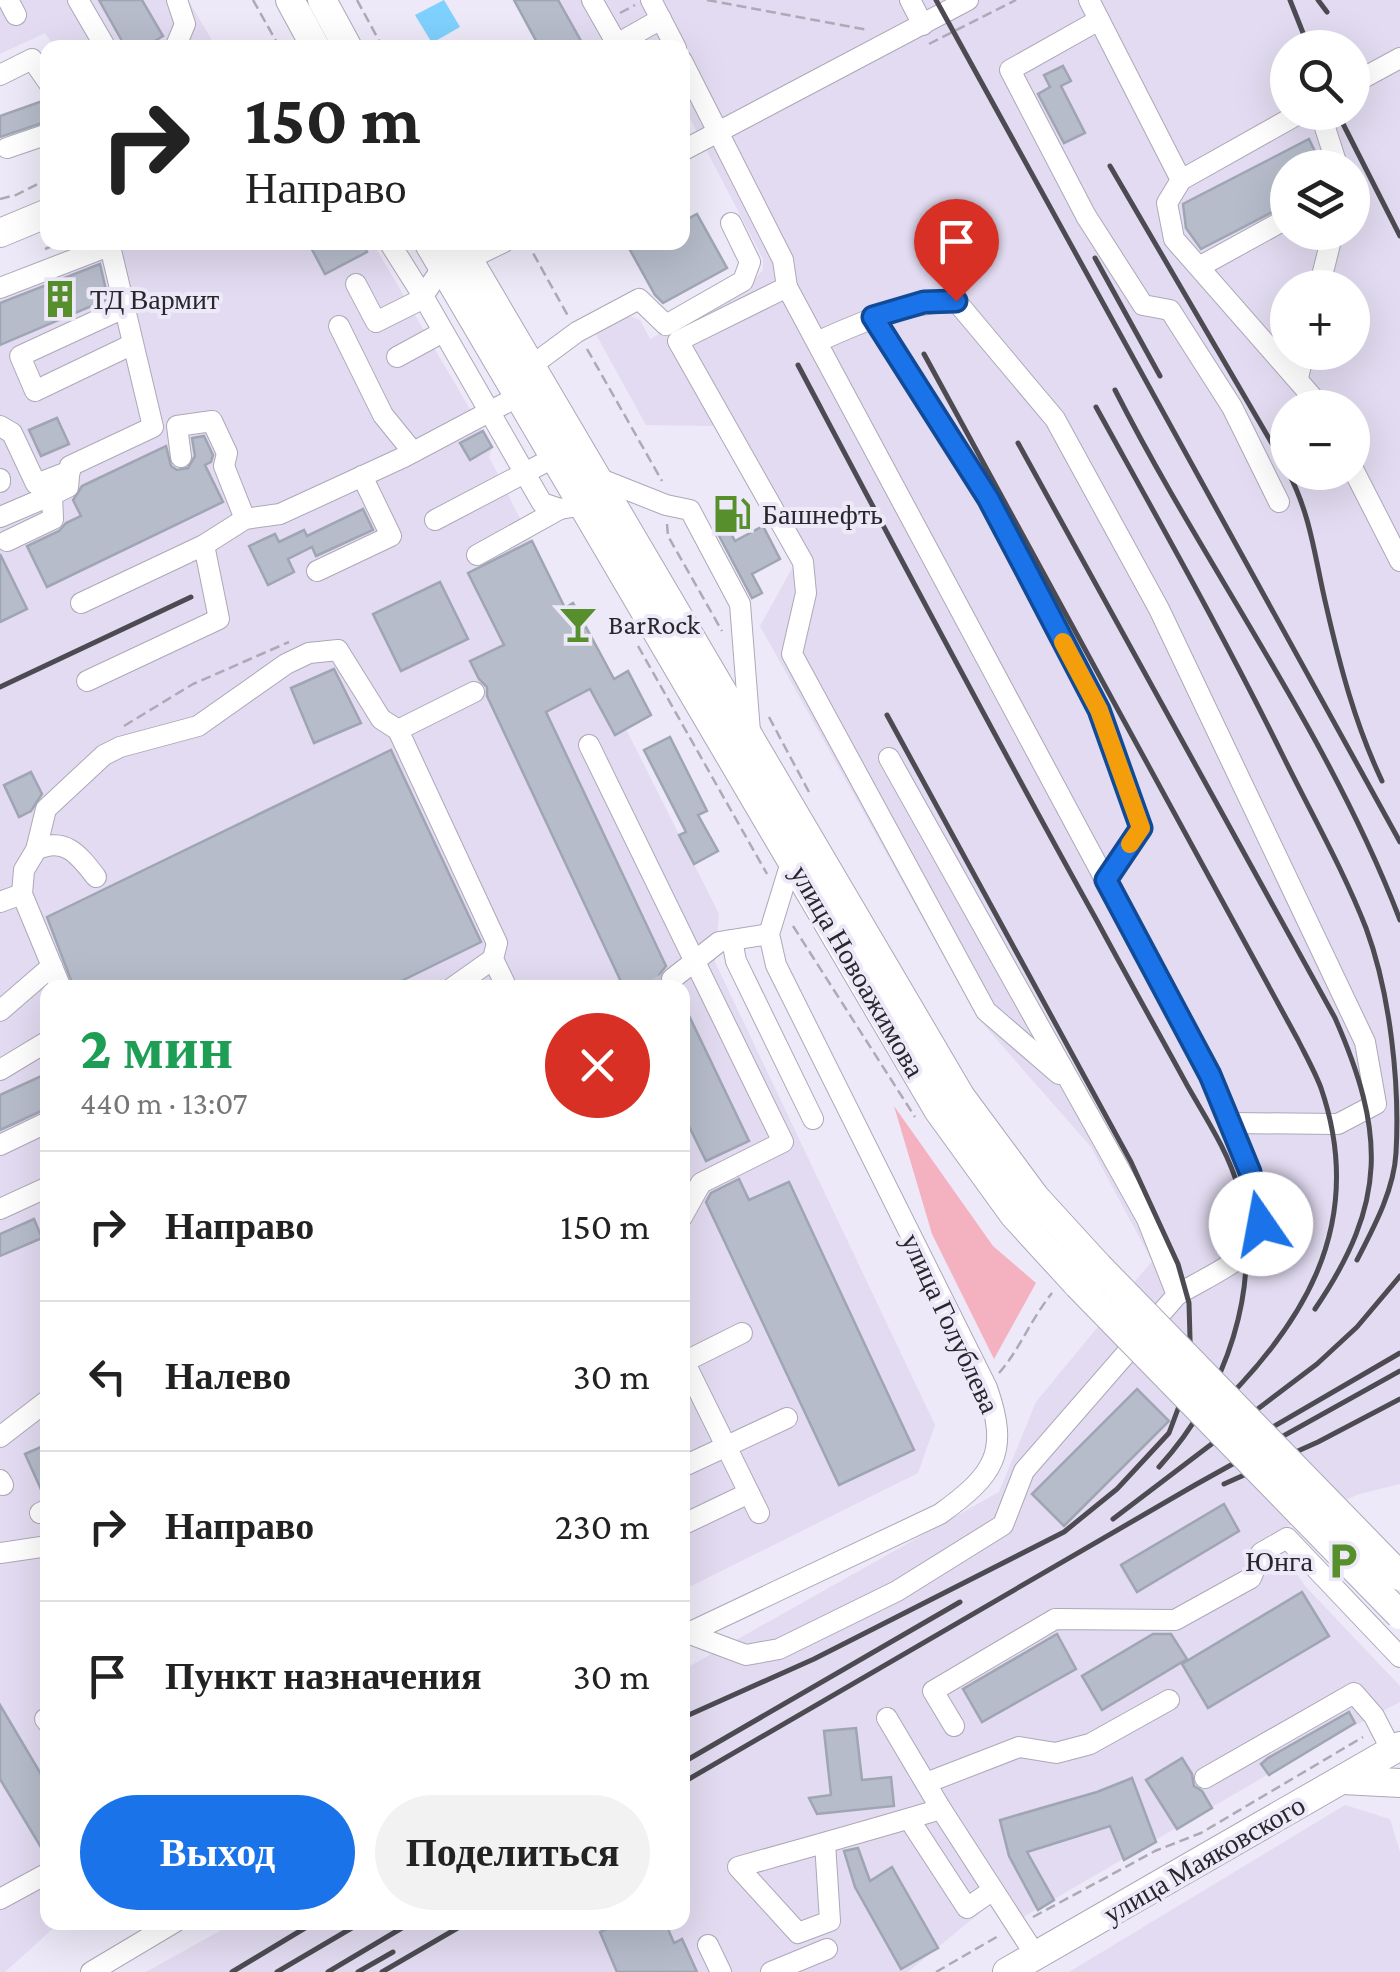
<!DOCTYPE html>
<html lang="ru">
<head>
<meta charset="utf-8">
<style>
  :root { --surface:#fff; --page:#f2f2f2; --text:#222; --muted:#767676; --line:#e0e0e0; --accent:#1a73e8 }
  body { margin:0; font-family:"Crimson Pro",serif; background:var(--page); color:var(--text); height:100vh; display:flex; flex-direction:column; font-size:38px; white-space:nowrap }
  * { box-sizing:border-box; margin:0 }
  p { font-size:32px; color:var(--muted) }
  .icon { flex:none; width:55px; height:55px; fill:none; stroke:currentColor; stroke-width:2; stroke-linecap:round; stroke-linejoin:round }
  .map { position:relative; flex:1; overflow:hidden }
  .sheet { position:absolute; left:40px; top:980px; width:650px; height:950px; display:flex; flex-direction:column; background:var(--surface); border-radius:20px; box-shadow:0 10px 40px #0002 }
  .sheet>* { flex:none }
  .hud { position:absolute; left:40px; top:40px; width:650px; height:210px; border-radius:20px; box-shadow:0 10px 40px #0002; background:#fff; color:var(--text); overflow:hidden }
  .tools { position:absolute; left:1270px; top:30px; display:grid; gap:20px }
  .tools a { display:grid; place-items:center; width:100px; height:100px; border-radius:50%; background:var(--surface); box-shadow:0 10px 40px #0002; font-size:50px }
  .pin { position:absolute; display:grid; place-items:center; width:85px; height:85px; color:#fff; margin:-102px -42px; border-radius:50% 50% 50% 0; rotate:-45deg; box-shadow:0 0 10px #0007 }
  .pin .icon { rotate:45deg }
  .me { position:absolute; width:110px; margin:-55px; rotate:348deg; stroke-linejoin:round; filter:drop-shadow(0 0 8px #0008) }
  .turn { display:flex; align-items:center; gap:35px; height:210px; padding:0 40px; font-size:45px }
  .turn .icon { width:130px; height:130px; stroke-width:2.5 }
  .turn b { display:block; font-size:70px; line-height:85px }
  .round { display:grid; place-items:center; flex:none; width:105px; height:105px; border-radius:52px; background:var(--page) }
  .headline { display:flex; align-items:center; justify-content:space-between; height:170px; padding:0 40px }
  h1 { font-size:60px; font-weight:800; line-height:75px; color:#1e9e55 }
  .cta { display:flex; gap:20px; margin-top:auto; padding:20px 40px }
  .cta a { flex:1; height:115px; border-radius:60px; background:var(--accent); color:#fff; font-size:40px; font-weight:800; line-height:115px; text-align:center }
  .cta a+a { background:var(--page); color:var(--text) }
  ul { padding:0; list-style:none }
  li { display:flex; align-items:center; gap:30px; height:150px; padding:0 40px; border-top:2px solid var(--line) }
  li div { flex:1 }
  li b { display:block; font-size:38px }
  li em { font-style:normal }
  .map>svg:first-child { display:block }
  .built { fill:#e2dbf1; fill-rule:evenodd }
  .green { fill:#f4b2c0 }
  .water { fill:#7fd1fd }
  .building { fill:#b6bcca; stroke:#9fa5b3; stroke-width:2.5 }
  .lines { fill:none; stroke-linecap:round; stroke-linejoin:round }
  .minor-tunnel { stroke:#c6c2cf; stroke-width:20; stroke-dasharray:20 10; stroke-linecap:butt }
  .minor-casing { stroke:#ada8b7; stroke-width:22 }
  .major-casing { stroke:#ada8b7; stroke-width:30 }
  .path { stroke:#adaab6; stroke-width:2.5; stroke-dasharray:10 5; stroke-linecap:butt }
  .minor { stroke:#fff; stroke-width:20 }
  .major { stroke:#fff; stroke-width:28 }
  .rail { stroke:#4c4b52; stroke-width:5 }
  .major-bridge-casing { stroke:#ada8b7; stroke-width:30; stroke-linecap:butt }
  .major-bridge { stroke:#fff; stroke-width:28 }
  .route-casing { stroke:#114b97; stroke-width:25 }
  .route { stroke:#1a73e8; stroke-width:18 }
  .slow { stroke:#f59e0b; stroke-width:18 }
  .labels { text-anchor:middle; stroke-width:8; stroke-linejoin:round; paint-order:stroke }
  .poi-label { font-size:28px; fill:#28272c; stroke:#ede9f8; text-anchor:start }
  .street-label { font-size:28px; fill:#28272c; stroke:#ede9f8 }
</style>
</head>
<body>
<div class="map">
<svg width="1400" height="1972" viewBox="0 0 1400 1972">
  <rect width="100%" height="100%" fill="#ede9f8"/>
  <!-- built -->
  <g class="built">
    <polygon points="0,0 188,0 216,47 55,47 45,33 0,54"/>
    <path d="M558,0H1400V1484L1359,1494L1269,1535L1306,1587L1400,1686V1702L1327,1740L1020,1919L1005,1892L908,1972H146L234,1923L682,1922L683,1670L999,1492L1036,1402L1152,1261L1091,1147L978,1018L760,626L795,563L715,426L646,425L593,329L622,313L640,320L650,339L750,285L763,270V259L683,105L682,48L585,47ZM1288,48H1352V112H1288ZM1288,168H1352V232H1288ZM1288,288H1352V352H1288ZM1288,408H1352V472H1288Z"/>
    <polygon points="112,243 373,243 492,447 489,457 719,914 715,962 935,1425 918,1473 683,1590 682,988 48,988 48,1922 59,1923 5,1972 0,1972 0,285"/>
    <polygon points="1345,1805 1390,1819 1400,1852 1400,1972 1069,1972"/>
  </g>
  <!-- green -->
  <polygon class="green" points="894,1106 993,1246 1036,1283 994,1359 932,1234"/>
  <!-- water -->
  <polygon class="water" points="444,0 460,27 432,43 415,15"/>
  <!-- building -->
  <g class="building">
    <polygon points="99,0 142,0 163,36 143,48 126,48"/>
    <polygon points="514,0 558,0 585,48 540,48"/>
    <polygon points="1063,66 1071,81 1061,86 1085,133 1064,143 1038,94 1050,87 1044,75"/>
    <polygon points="48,99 48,121 0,137 0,116"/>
    <polygon points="1309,139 1323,168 1288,168 1288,204 1201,249 1186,228 1183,204"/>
    <polygon points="697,214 727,268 663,303 655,295 630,250 645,242 682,242 682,222"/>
    <polygon points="308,242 362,242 367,252 325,274"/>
    <polygon points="100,264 108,299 0,345 0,303"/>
    <polygon points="57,418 69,444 41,456 29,430"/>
    <polygon points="483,431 492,447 470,460 460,443"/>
    <polygon points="204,436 213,455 211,462 205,465 223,502 47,587 27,546 59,531 66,523 81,516 73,500 82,486 166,446 171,466 177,470 188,468 195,456 192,438"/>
    <polygon points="363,509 373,530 316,556 312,547 288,559 294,572 268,585 249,546 275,534 279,542 304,530 307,536"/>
    <polygon points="726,524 735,541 763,526 780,559 752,574 762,593 752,598 716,530"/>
    <polygon points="532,541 565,608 573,603 614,679 628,671 651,715 615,735 590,689 546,712 666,966 659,975 661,988 624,988 487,696 487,687 479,679 470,661 504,645 468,573"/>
    <polygon points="0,554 27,609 0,622"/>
    <polygon points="440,582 468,639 401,671 373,614"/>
    <polygon points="334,669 361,723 314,743 291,688"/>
    <polygon points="670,737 707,811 698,815 718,851 694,864 679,835 686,832 644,750"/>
    <polygon points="391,750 481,942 387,988 74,988 47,917"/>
    <polygon points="31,772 42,794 31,811 19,817 4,785"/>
    <polygon points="682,1001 749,1141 706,1161 682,1112"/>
    <polygon points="48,1073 48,1108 0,1130 0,1095"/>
    <polygon points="739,1179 749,1200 789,1182 914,1450 839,1485 706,1202 711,1193"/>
    <polygon points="34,1219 42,1238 0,1256 0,1234"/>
    <polygon points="1137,1389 1169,1421 1064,1526 1032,1494"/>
    <polygon points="48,1444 48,1495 44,1496 25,1454"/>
    <polygon points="1224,1504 1239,1531 1137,1592 1121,1565"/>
    <polygon points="1302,1592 1329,1636 1208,1708 1182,1664"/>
    <polygon points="1057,1634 1076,1669 982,1722 963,1689"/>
    <polygon points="1153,1634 1171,1634 1187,1659 1102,1710 1082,1676"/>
    <polygon points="0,1705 48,1786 48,1859 0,1779"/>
    <polygon points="1349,1712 1355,1723 1269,1775 1261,1764 1268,1758"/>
    <polygon points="856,1728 862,1780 891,1777 894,1806 817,1814 809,1798 831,1795 824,1731"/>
    <polygon points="1182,1758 1192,1774 1194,1786 1202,1791 1212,1808 1177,1829 1146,1780"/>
    <polygon points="1132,1778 1156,1842 1124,1860 1110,1826 1027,1852 1054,1900 1038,1910 1009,1856 1000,1820 1097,1792"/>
    <polygon points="858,1848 870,1881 892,1867 938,1948 901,1969 855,1887 844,1851"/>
    <polygon points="621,1922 665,1922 674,1943 682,1939 697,1972 617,1972 600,1932"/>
  </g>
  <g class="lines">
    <!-- minor-tunnel -->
    <polyline class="minor-tunnel" points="658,988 672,979"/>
    <!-- minor casing -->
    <g class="minor-casing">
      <g id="minor">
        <polyline points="8,0 16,15"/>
        <polyline points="78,0 106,48"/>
        <polyline points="592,0 617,44 661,19"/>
        <polyline points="651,0 676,48"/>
        <polyline points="910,0 923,25"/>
        <polyline points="1089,0 1181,180"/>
        <polyline points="1099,20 1010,70 1086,216 1143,305 1170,310 1232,407 1279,502"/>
        <polyline points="175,48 185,24 177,0"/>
        <polyline points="682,61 783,260 787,287 678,341 803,562 806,593 792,654 986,1011 1059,1074"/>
        <polyline points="0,75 32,59 48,82"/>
        <polyline points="1352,84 1400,58"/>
        <polyline points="1302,112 1181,180 1167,203 1174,239 1322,408"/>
        <polyline points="1320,112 1338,168"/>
        <polyline points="7,148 48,134"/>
        <polyline points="682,151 968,0"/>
        <polyline points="389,242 423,296"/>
        <polyline points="467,260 504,242"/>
        <polyline points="1199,267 1288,218"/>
        <polyline points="442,268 423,296 542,503 560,509 584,505"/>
        <polyline points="356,284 376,322 424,298"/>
        <path d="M787,287L1210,1075C1225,1110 1277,1211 1254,1244C1242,1262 1196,1283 1177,1295"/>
        <polyline points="0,288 109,246"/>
        <polyline points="1319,288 1333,232"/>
        <polyline points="124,308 20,356 35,391 133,344"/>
        <polyline points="873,317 988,498 1099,710 1141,828 1106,880"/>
        <polyline points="339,326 383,415 413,452"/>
        <path d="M817,342C863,321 906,303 956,301L1055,419L1159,609L1365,1042L1376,1104L1338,1124L1230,1123"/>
        <polyline points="397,357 443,332"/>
        <polyline points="531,366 577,332 639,299 666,325 743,281 750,262 731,223"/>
        <polyline points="1298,378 1304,352"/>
        <polyline points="0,426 12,433 36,484 70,471"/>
        <polyline points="181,457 177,426 212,421 227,453 224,466 245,519"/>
        <polyline points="1352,467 1400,561"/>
        <polyline points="598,478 666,505 690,510 740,604 750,732"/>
        <polyline points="0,479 0,482"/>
        <polyline points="0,517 52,495"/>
        <polyline points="435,520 555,457"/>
        <polyline points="7,541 53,519 52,495 68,487 70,466 153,427 109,242"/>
        <polyline points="477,555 560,509"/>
        <polyline points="317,571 391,536 362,476"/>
        <polyline points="81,603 204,545 245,519 280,514 404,457 519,396"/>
        <polyline points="87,681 219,619 204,545"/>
        <polyline points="398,730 497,943 493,959 507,988"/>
        <polyline points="589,745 783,1142 701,1183 682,1217"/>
        <path d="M36,850C65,836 79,855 96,877"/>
        <polyline points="0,902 22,894"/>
        <polyline points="732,940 736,961 813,1119"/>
        <polyline points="672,979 719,942 769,934"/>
        <polyline points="61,988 22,894 24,870 36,850 46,809 104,755 120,747 198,726 286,664 309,653 338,650 381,719 398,730 474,692"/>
        <polyline points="452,988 493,959"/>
        <polyline points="0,1011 52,966"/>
        <polyline points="0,1070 48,1041"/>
        <polyline points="0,1145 48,1122"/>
        <polyline points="0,1209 48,1187"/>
        <polyline points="682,1357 759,1513"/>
        <polyline points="682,1363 742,1333"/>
        <polyline points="0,1437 48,1400"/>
        <polyline points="682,1467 787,1418"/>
        <polyline points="0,1480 3,1485"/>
        <polyline points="40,1513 48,1509"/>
        <polyline points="682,1525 749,1493"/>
        <polyline points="0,1553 48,1546"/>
        <polyline points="687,1633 746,1655 779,1649 897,1591 1003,1525 1024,1471 1177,1295 1147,1219 889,758"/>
        <path d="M682,1636L940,1514C994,1475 1010,1453 987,1388L776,965L769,934L792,859"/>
        <polyline points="48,1718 45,1719 48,1723"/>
        <polyline points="887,1718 941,1809"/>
        <polyline points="954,1726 933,1691 1055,1619 1175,1620 1251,1578 1261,1553 1287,1538 1400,1657"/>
        <polyline points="1205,1778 1354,1693 1374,1716 1392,1751"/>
        <polyline points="926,1783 1019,1747 1056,1753 1090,1744 1169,1700"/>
        <polyline points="909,1819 967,1908 993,1890"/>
        <path d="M825,1843L830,1921L798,1933L738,1867C806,1848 874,1829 941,1809L1036,1956"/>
        <polyline points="0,1899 48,1873"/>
        <polyline points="708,1945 721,1972"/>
        <polyline points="91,1972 175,1922"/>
        <polyline points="771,1972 827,1949"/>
      </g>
    </g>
    <!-- major casing -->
    <g class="major-casing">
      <g id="major">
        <polyline points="290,0 316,48"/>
        <polyline points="322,0 348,48"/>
        <polyline points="0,233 48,213"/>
        <polyline points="428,242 938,1110 1014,1215 1078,1285"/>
        <polyline points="458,242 961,1097 1035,1197 1098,1266"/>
        <polyline points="1343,1780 1400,1783"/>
        <polyline points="1007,1972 1400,1746"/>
      </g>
    </g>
    <!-- path -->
    <g class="path">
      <polyline points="253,0 280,48"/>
      <polyline points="357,0 383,48"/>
      <polyline points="707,0 868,30"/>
      <polyline points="620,13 635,5"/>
      <polyline points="929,44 1016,0"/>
      <polyline points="0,199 16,195 48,179"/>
      <polyline points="524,243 528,244 568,316"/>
      <polyline points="45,249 62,242"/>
      <polyline points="587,349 662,481"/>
      <polyline points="667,524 668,536 722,631"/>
      <polyline points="638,646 767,874"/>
      <polyline points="769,717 810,794"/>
      <polyline points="124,726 193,684 289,642"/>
      <polyline points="793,926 915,1117"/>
      <path d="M999,1373C1020,1349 1031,1319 1052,1293"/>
      <polyline points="1033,1917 1155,1851 1201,1833 1363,1737"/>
      <polyline points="936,1972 1000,1935"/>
    </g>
    <!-- minor -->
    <use href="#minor" class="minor"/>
    <!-- major -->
    <use href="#major" class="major"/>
    <!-- rail -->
    <g class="rail">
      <polyline points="936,0 1400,842"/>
      <polyline points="1290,0 1309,48"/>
      <polyline points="1318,0 1327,12"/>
      <polyline points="1337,112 1400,236"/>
      <polyline points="1110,166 1288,471"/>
      <polyline points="1095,258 1160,376"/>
      <path d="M924,354L1298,1040C1306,1056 1315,1072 1321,1088C1369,1228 1300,1332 1201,1424"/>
      <path d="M798,365C896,550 994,736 1096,919C1126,975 1157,1030 1187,1085C1205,1117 1228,1151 1238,1187C1264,1287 1226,1393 1159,1467"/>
      <path d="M1115,390C1206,569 1328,732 1400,920"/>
      <path d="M1096,407C1160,523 1225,638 1283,756C1311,813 1343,869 1366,928C1390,993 1400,1083 1396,1153C1394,1190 1374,1227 1357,1260"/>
      <path d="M1018,443L1335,1018C1385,1132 1388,1202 1315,1309"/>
      <path d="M1288,472C1311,515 1315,559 1326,605C1340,666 1355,724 1382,781"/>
      <polyline points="0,687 191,597"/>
      <polyline points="1266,1431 1400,1353"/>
      <polyline points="1224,1484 1318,1442 1400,1399"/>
      <polyline points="1113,1519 1317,1364 1357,1327 1400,1276"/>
      <polyline points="682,1718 814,1659 1064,1532 1117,1489 1169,1433 1191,1374 1189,1303 1178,1264 1131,1162 887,715"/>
      <polyline points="682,1763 960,1602"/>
      <polyline points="682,1783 1195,1485 1400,1371"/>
      <polyline points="232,1972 315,1922"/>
      <polyline points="277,1972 362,1922"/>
      <polyline points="328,1972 412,1922"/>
      <polyline points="358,1972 393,1952"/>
      <polyline points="382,1972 468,1922"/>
    </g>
    <!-- major-bridge casing -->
    <g class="major-bridge-casing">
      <g id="major-bridge">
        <polyline points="1098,1266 1400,1576"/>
        <polyline points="1078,1285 1400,1615"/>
      </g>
    </g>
    <!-- major-bridge -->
    <use href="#major-bridge" class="major-bridge"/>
  </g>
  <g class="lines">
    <!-- route casing -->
    <g class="route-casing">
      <polyline id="route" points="956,301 924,302 873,317 988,498 1025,568 1099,710 1141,828 1106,880 1210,1075 1250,1172 1261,1224"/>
    </g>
    <!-- route -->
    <use href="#route" class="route"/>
    <!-- slow -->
    <polyline class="slow" points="1063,642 1099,710 1141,828 1130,844"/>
  </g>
  <!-- icons -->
  <defs>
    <g id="building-bare" transform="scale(3)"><path d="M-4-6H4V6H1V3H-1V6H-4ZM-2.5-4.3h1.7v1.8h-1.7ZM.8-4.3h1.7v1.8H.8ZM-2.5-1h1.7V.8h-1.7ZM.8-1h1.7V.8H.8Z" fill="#568f2c" stroke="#ede9f8" stroke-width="2.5" paint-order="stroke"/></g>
    <g id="fuel-bare" transform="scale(3)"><path d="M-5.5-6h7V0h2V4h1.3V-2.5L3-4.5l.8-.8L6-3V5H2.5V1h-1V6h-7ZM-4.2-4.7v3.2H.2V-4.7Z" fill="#568f2c" stroke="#ede9f8" stroke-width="2.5" paint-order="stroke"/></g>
    <g id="bar-bare" transform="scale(3)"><path d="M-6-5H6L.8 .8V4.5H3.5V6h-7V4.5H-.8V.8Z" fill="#568f2c" stroke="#ede9f8" stroke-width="2.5" paint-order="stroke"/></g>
    <g id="parking-bare" transform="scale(3)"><path d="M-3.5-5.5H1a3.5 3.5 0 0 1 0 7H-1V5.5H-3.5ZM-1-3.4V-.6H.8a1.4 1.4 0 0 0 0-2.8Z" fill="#568f2c" stroke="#ede9f8" stroke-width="2.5" paint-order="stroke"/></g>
  </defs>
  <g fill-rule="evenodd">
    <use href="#building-bare" x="60" y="299"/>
    <use href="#fuel-bare" x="732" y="514"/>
    <use href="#bar-bare" x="578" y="624"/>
    <use href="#parking-bare" x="1343" y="1561"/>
  </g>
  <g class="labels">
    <!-- poi labels -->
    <g class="poi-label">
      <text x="90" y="309">ТД Вармит</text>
      <text x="762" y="524">Башнефть</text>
      <text x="608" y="634">BarRock</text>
      <text x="1313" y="1571" text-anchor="end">Юнга</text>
    </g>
    <!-- street labels -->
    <g class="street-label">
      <text transform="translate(858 971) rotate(60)" y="10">улица Новоажимова</text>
      <text transform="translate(951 1323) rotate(65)" y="10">улица Голублева</text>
      <text transform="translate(1204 1859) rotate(-30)" y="10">улица Маяковского</text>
    </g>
  </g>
</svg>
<div class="tools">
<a><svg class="icon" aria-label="search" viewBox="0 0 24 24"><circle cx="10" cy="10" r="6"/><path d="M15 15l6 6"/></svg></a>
<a><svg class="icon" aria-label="layers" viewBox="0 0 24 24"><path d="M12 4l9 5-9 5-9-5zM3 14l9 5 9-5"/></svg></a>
<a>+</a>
<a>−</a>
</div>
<div class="pin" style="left:956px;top:301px;background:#d93025"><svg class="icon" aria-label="arrive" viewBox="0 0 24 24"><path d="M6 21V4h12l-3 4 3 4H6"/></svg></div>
<svg class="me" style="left:1261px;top:1224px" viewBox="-20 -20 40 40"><circle r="19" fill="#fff"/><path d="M0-13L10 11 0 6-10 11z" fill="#1a73e8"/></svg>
<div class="hud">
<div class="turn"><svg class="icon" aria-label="right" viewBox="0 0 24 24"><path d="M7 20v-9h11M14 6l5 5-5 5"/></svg><div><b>150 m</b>Направо</div></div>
</div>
<section class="sheet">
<div class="headline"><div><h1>2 мин</h1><p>440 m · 13:07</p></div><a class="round" style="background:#d93025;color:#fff"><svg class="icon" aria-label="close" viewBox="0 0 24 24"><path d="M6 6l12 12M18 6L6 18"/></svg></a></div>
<ul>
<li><svg class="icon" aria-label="right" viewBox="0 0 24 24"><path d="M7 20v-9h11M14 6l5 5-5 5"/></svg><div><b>Направо</b></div><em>150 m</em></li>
<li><svg class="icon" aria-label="left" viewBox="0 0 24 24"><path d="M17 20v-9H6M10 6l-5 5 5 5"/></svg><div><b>Налево</b></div><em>30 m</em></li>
<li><svg class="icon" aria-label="right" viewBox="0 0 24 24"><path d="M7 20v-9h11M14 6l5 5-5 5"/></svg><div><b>Направо</b></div><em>230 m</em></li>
<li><svg class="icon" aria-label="arrive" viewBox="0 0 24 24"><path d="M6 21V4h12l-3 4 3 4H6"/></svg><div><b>Пункт назначения</b></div><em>30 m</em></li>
</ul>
<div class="cta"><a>Выход</a><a>Поделиться</a></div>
</section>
</div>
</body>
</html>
